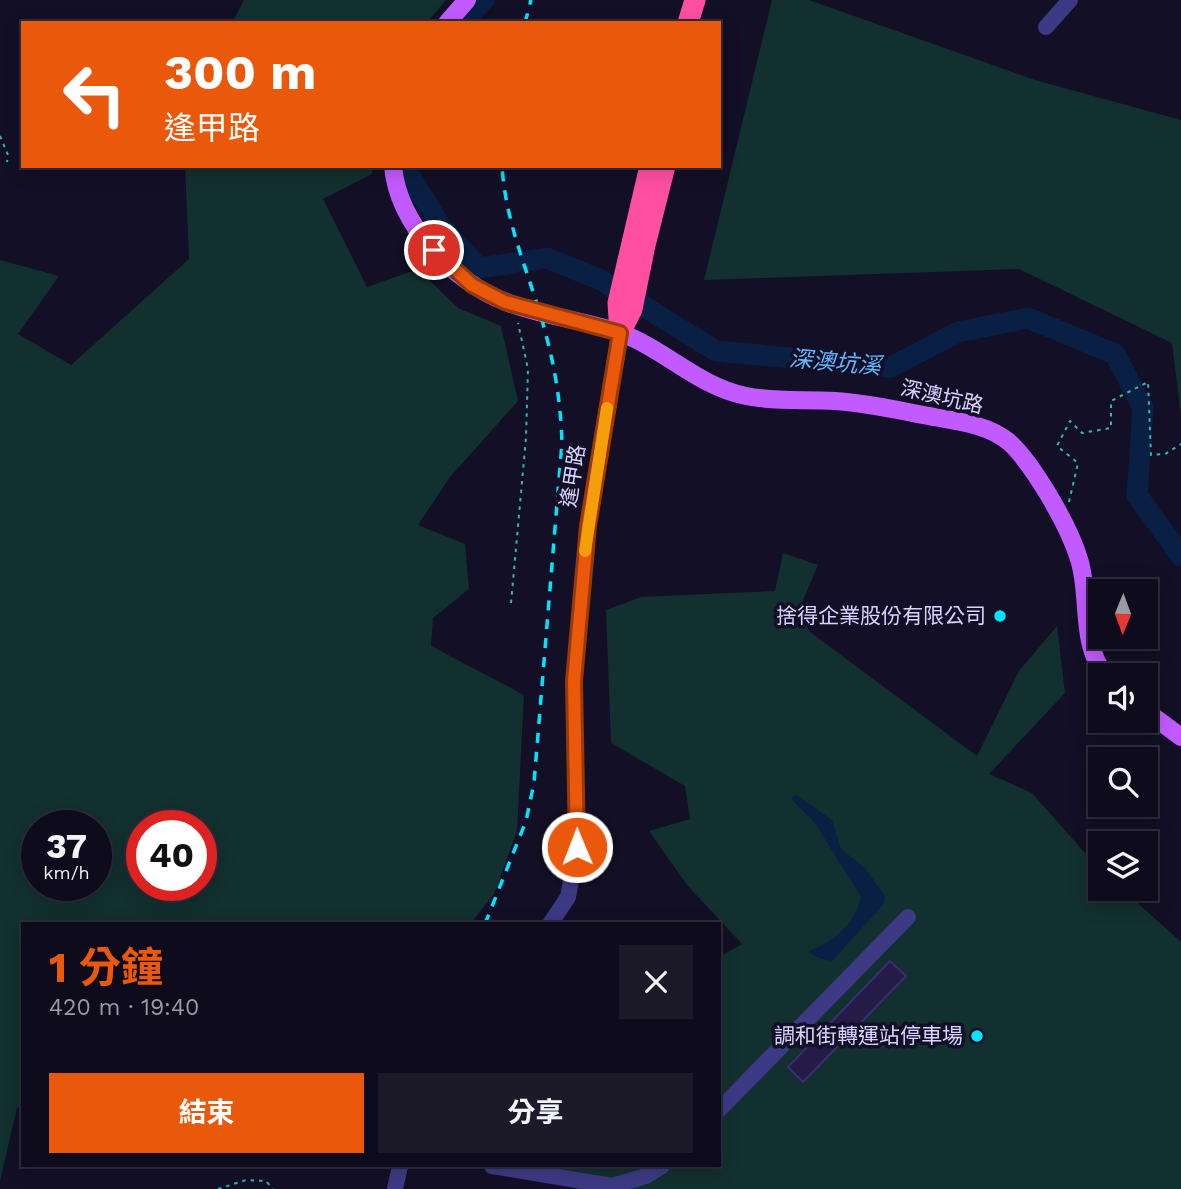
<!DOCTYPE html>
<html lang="zh-TW">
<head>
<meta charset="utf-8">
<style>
  :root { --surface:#0e0b1c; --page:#1c1929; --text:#f1f3f6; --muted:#9b9ba3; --line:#2e2b3b; --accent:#ea580c }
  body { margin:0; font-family:"Work Sans","Noto Sans TC",sans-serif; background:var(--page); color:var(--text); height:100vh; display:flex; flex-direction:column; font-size:26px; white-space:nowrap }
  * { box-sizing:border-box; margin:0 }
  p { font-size:23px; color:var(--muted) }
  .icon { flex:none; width:38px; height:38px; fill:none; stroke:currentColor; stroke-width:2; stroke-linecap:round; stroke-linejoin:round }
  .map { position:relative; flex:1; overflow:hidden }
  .sheet { position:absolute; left:21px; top:922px; width:700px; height:245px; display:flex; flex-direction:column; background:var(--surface); border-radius:0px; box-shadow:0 4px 18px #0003,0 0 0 2px var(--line) }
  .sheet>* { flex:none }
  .hud { position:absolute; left:21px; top:21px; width:700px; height:147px; border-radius:0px; box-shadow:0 4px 18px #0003,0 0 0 2px var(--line); background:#ea580c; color:#fff; overflow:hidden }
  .needle { width:46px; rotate:181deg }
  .tools { position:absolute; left:1088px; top:579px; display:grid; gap:14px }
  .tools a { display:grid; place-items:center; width:70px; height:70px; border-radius:0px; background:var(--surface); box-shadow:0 4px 18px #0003,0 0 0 2px var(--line); font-size:35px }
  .speed { position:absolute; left:21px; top:810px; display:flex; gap:14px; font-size:35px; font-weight:700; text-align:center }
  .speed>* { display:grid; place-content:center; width:91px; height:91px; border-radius:50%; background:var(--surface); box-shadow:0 4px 18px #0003,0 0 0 2px var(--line); line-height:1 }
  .speed small { font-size:18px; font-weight:400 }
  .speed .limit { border:10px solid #d22; background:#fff; color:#111 }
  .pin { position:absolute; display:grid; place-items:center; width:60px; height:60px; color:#fff; margin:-30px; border:4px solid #fff; border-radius:50%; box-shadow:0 2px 7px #0007 }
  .me { position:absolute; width:77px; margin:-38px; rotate:359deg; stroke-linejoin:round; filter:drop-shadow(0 0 5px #0008) }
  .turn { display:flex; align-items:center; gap:24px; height:147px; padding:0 28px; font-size:32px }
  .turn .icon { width:91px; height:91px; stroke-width:2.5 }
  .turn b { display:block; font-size:49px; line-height:60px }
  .round { display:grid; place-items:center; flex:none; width:74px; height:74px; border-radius:0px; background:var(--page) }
  .summary { display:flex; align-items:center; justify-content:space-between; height:119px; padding:0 28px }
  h1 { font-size:42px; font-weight:700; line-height:52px; color:var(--accent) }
  .button { display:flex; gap:14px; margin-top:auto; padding:14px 28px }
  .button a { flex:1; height:80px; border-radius:0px; background:var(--accent); color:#fff; font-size:28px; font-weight:700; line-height:80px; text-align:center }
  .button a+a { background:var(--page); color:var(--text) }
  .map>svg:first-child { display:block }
  .green { fill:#12302f; fill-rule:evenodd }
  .water { fill:#0a1f44 }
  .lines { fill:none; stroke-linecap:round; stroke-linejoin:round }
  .river { stroke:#0a1f44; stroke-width:21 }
  .building { fill:#241b47; stroke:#3b2d73; stroke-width:2 }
  .path { stroke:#2fb8b0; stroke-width:2; stroke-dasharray:3.5 5; stroke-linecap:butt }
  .minor { stroke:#3d3a85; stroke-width:16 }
  .major { stroke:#c25bff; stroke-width:18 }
  .highway { stroke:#ff4fa3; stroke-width:21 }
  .rail { stroke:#00e5ff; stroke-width:3.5; stroke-dasharray:10 9; stroke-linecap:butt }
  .route-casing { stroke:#983908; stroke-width:18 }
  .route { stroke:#ea580c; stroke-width:12 }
  .slow { stroke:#f59e0b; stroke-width:12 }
  .poi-dot { fill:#00e5ff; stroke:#130f26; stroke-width:2.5 }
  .labels { text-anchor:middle; stroke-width:7; stroke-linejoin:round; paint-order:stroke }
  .street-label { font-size:21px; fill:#d9d4ff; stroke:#130f26 }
  .poi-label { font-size:21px; fill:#d9d4ff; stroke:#130f26; text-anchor:end }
  .water-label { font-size:23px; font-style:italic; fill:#62b6ff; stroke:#130f26 }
</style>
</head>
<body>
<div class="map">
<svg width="1181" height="1189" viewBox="0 0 1181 1189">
  <rect width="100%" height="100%" fill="#130f26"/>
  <!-- green -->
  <g class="green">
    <polygon points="244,0 446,0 427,23 232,23"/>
    <polygon points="772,0 809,0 1035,80 1181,120 1181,415 1172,343 1019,269 704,280"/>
    <path d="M185,166H373L372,174L323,199L367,287L418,269L458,308L501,326L518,401L450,477L418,525L465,544L469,589L433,618L431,646L524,695L517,831L494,894L470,924H23V1105L17,1108L0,1181V260L59,276L18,334L71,365L189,259ZM37,826H96V886H37ZM142,826H201V886H142Z"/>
    <polygon points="783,553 818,565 798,612 810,632 977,756 1019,671 1057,626 1065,693 989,774 1032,793 1101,871 1101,889 1122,889 1181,942 1181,1189 577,1189 532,1166 428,1166 719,1166 719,957 742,944 687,885 649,831 690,819 685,786 611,743 606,610 641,597 775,591"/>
  </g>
  <!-- water -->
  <path class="water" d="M795,794L832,820L841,849L865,868L885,896L884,904L831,962L814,956L809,951C833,942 856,924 861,897L815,823L791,799Z"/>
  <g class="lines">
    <!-- river -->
    <g class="river">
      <polyline points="460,23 484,0"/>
      <polyline points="404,166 440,225 479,268 514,263"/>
      <polyline points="529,261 547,258 601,280 716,351 891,367 958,332 1028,318 1115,354 1131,385"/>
      <polyline points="1136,395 1143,408 1137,495 1181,556"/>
    </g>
  </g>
  <!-- building -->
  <polygon class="building" points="890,961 906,976 803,1082 788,1067"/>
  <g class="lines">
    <!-- path -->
    <g class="path">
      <polyline points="0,136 8,155 7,162"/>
      <polyline points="1069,502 1078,463 1057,446 1070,421 1082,433 1111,428 1111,401 1148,382 1151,455 1165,454 1181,444"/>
      <polyline points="511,603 526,438 528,369 518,323"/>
      <polyline points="218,1189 246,1180 266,1181 273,1189"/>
    </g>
    <!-- minor -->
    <g class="minor">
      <polyline points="1046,27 1070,0"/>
      <polyline points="550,924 568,897 577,847 574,681 588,526 620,333"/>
      <polyline points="719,1110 908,917"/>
      <polyline points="492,1166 612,1186 646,1176 662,1166"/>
      <polyline points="395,1189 400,1166"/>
    </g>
    <!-- major -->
    <g class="major">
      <polyline points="447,23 467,0"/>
      <path d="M393,166C398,224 453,282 506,302C542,316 582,320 618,332C664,348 697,386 746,396C774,402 806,399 835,401C870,403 905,412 940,418C963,422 990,426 1009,442C1034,465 1069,526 1079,559C1091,596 1079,644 1106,676"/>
      <polyline points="1146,711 1181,737"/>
    </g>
    <!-- highway -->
    <g class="highway">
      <polyline points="688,23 695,0"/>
      <polyline points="620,332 618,303 650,166"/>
      <polyline points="620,333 632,309 645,245 665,166"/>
    </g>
    <!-- rail -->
    <g class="rail">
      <polyline points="525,23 531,0"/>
      <path d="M485,924L526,821L534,783L562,443C561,411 557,379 549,347C535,285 506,231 502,166"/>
    </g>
  </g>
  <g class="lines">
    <!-- route casing -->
    <g class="route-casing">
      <polyline id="route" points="434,250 472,285 505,302 620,333 588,526 574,681 577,847"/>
    </g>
    <!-- route -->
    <use href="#route" class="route"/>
    <!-- slow -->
    <polyline class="slow" points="585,551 607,408"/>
  </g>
  <!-- markers -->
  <g class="poi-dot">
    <circle cx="1000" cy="616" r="7"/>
    <circle cx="977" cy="1036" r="7"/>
  </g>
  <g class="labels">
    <!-- street labels -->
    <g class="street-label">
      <text transform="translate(942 397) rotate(13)" y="7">深澳坑路</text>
      <text transform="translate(573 476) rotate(-81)" y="7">逢甲路</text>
    </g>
    <!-- poi labels -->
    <g class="poi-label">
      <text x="986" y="623">捨得企業股份有限公司</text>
      <text x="963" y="1043">調和街轉運站停車場</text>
    </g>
    <!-- water labels -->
    <g class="water-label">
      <text transform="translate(835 362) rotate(5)" y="8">深澳坑溪</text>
    </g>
  </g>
</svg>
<div class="tools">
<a><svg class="needle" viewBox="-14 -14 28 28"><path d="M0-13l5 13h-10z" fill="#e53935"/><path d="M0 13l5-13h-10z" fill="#9b9ba3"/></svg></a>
<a><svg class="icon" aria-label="sound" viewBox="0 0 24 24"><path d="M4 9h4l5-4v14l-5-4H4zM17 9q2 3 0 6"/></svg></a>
<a><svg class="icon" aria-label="search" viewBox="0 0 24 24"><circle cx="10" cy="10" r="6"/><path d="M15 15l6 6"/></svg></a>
<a><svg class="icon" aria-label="layers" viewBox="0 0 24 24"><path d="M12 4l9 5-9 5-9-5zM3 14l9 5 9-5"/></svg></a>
</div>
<div class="speed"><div>37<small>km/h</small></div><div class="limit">40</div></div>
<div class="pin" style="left:434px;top:250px;background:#d93025"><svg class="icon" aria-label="arrive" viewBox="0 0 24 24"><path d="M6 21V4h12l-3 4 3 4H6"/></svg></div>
<svg class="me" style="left:577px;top:847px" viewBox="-20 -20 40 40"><circle r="17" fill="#ea580c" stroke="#fff" stroke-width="3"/><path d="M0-11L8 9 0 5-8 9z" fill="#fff"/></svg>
<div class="hud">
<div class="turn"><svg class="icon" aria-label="left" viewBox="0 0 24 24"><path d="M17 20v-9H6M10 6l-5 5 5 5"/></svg><div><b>300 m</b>逢甲路</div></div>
</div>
<section class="sheet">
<div class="summary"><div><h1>1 分鐘</h1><p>420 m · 19:40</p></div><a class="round"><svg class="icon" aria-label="close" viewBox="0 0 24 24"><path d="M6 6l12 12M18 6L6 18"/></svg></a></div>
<div class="button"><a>結束</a><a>分享</a></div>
</section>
</div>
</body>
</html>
